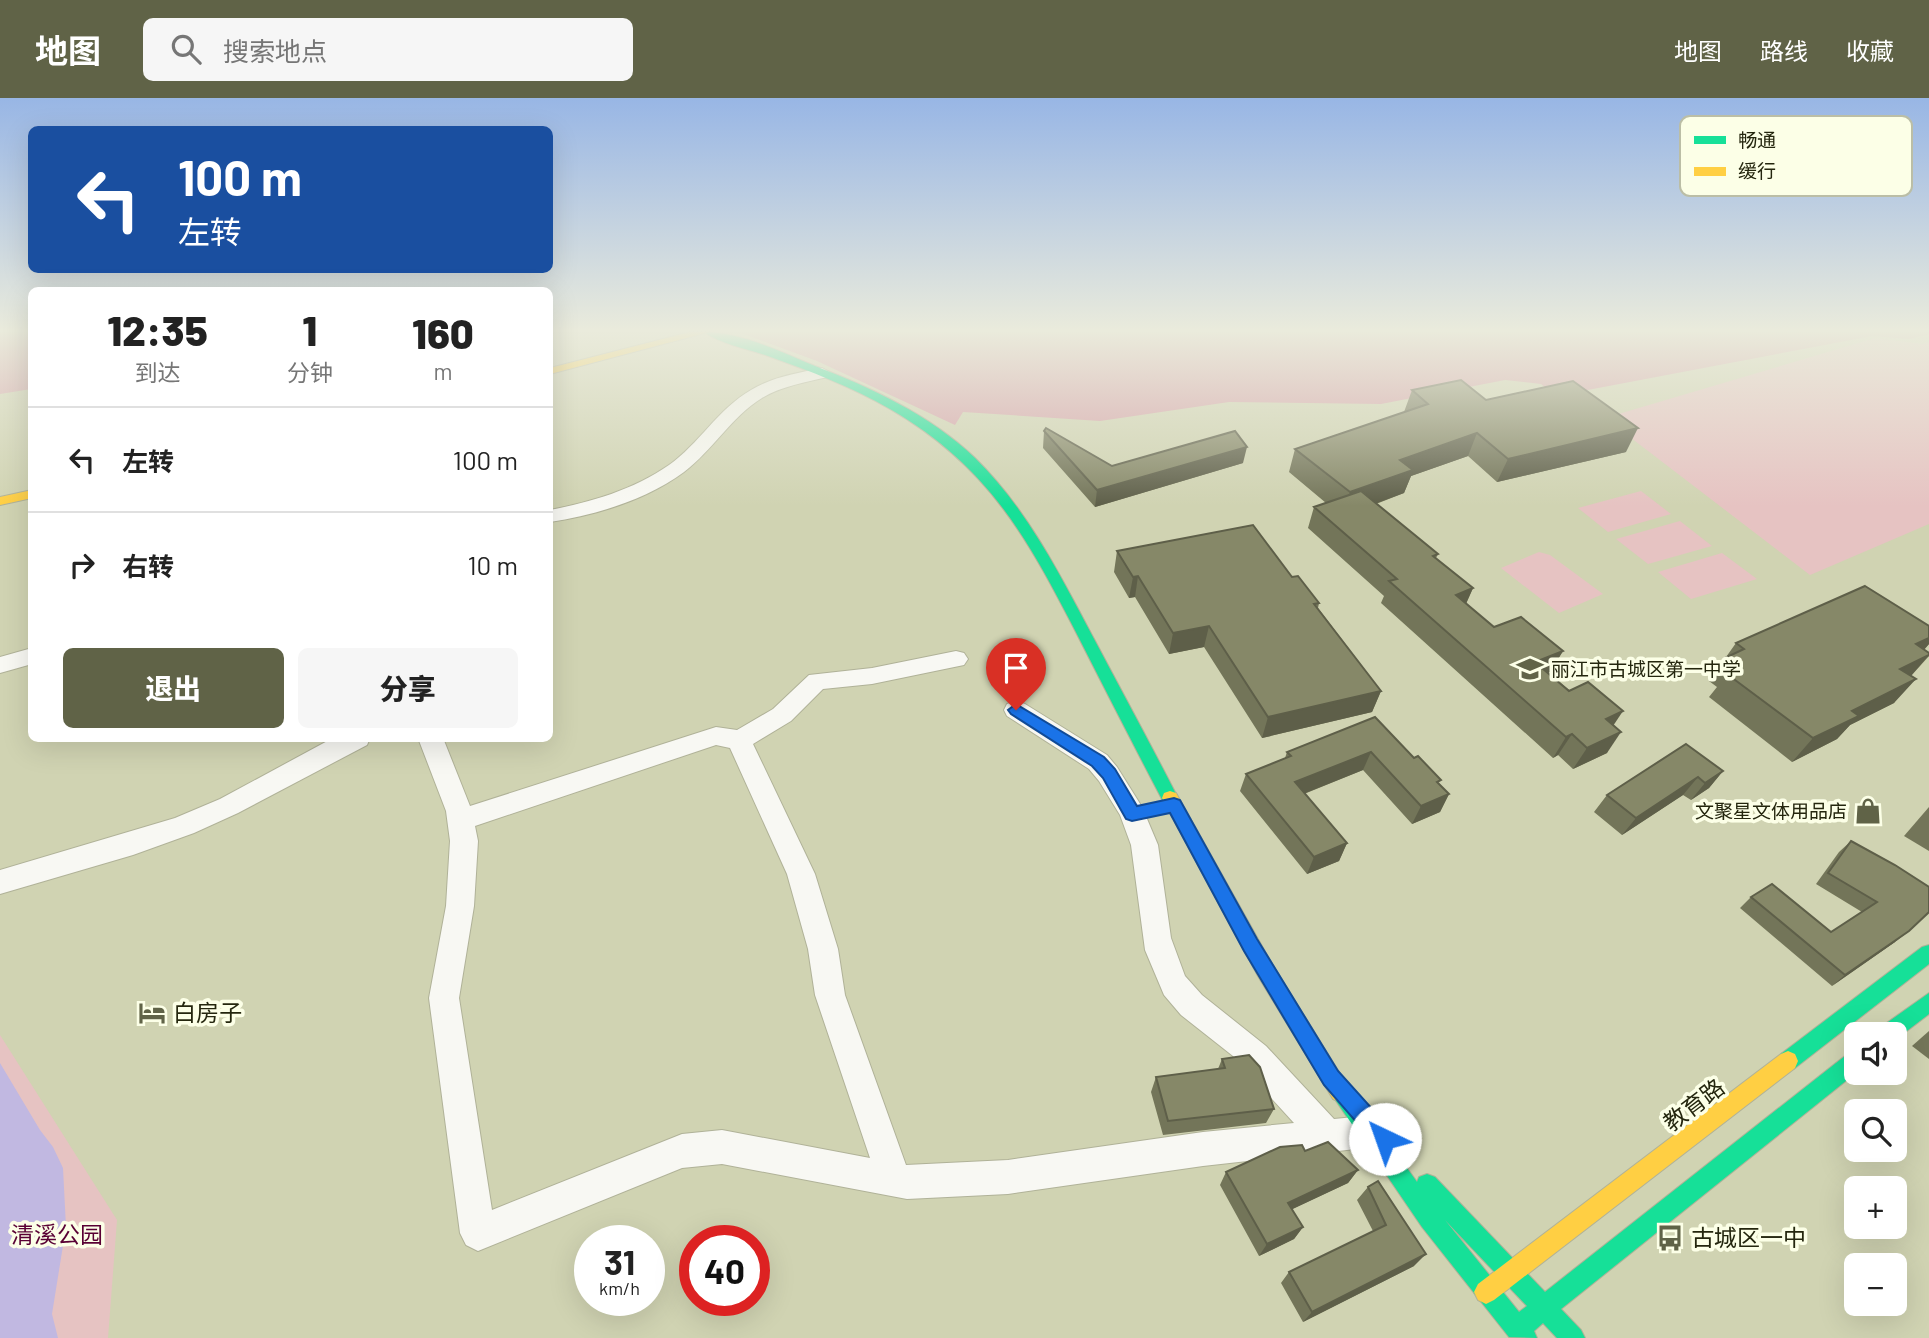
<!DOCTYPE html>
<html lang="zh">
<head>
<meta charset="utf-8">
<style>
  :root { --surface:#fff; --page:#f6f6f6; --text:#222; --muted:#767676; --line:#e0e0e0; --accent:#606347 }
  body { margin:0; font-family:Barlow,"Noto Sans SC",sans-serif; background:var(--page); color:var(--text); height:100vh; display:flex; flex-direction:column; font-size:26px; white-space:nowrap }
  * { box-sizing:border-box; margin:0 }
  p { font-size:23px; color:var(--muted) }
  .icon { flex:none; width:38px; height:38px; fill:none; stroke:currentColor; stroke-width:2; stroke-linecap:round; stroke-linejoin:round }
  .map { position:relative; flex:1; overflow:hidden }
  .side { position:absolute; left:28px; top:189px; width:525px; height:455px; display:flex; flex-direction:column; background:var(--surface); border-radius:10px; box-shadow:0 7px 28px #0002 }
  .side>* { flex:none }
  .top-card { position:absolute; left:28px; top:28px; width:525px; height:147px; border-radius:10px; box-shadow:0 7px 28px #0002; background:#1a4fa0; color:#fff; overflow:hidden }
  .tools { position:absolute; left:1844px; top:924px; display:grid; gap:14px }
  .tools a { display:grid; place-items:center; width:63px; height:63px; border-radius:10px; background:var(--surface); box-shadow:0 7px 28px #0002; font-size:35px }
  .speed { position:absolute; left:574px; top:1127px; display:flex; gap:14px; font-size:35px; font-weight:700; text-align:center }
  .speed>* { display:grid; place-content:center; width:91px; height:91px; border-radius:50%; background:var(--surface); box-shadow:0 7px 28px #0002; line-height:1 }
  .speed small { font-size:18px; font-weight:400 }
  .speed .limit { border:10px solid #d22; background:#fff; color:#111 }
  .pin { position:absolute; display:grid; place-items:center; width:60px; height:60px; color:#fff; margin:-72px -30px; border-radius:50% 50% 50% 0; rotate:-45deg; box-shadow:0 0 7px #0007 }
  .pin .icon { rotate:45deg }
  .me { position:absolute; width:77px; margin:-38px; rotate:318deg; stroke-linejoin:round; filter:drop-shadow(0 0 5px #0008) }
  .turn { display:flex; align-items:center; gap:24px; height:147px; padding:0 35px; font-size:32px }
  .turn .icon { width:91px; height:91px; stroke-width:2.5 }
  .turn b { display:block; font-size:49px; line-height:60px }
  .eta { display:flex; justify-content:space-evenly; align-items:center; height:119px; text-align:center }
  .eta b { font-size:42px; font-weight:800; line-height:49px }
  .action { display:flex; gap:14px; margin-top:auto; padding:14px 35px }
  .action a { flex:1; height:80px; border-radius:10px; background:var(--accent); color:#fff; font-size:28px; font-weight:800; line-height:80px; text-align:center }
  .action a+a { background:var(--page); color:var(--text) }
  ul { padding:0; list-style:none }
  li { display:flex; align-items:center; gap:21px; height:105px; padding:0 35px; border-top:2px solid var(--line) }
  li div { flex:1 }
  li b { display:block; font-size:26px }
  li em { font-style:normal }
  header { display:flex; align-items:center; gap:42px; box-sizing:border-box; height:98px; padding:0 35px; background:var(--accent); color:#fff }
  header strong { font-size:33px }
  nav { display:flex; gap:38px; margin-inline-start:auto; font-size:24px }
  .search { width:490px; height:63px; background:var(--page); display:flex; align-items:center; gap:18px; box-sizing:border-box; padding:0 24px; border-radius:10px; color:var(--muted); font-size:26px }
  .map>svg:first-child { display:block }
  .green { fill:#e6c3c2 }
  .forest { fill:#d6a2aa }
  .water { fill:#c1b8e1 }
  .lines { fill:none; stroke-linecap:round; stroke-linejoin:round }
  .street-casing { stroke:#b0b298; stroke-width:2 }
  .fast-casing { stroke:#b0b298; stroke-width:2 }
  .slow-casing { stroke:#b0b298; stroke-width:2 }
  .street { fill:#f8f8f3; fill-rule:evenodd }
  .fast { fill:#16e098; fill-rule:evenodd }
  .slow { fill:#ffcf43; fill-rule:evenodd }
  .wall { fill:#737559 }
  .shaded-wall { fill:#5e5f49 }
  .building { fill:#868868; stroke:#5e5f49; stroke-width:2 }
  .route { fill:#1a73e8; stroke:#114b97; stroke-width:2 }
  .labels { text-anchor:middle; stroke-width:7; stroke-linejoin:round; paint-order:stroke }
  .poi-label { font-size:19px; fill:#24260e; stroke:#fcffe7; text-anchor:start }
  .near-poi-label { font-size:23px; fill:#24260e; stroke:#fcffe7; text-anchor:start }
  .near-street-label { font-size:23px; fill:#24260e; stroke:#fcffe7 }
  .near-park-label { font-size:23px; fill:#590034; stroke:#fcffe7 }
  .key { fill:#fcffe7; stroke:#bbbea6; stroke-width:2 }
  .key-label { font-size:19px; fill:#24260e }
</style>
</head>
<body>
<header>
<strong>地图</strong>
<div class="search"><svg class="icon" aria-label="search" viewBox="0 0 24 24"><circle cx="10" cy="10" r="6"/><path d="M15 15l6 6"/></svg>搜索地点</div>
<nav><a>地图</a><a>路线</a><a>收藏</a></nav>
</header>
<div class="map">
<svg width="1929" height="1240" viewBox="0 0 1929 1240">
  <rect width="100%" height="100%" fill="#d0d3b2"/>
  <!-- green -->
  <g class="green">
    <polygon points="1875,240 1923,246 1929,244 1929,426 1810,477 1605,320"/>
    <polygon points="1641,393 1671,416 1608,434 1578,410"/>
    <polygon points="1680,423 1712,448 1648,466 1616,441"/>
    <polygon points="1539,454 1550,457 1603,496 1559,515 1501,470"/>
    <polygon points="1722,455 1757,481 1691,501 1658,474"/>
    <polygon points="0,937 117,1122 108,1240 0,1240"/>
  </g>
  <!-- forest -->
  <g class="forest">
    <polygon points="0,234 31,234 31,291 0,296"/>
    <polygon points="738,234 1929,234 1929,236 1909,241 1872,238 1556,298 1541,286 1505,282 1381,306 1229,304 1100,323 963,314 955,327 817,263"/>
  </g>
  <!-- water -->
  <polygon class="water" points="0,965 40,1032 53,1049 63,1070 66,1129 52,1216 58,1240 0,1240"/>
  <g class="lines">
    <!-- street casing -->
    <g class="street-casing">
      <g id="street">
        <path d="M822,270L831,275L828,279C806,284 782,288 762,300C731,319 713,352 684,374C646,402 596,417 550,424V412C591,404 633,392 669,367C699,346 718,311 751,292C772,279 798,275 822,270Z"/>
        <polygon points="32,550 32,566 0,575 0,559"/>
        <path d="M956,553L964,555L968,561L964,567L872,586L823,591L791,623L753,646L815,776L838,851L845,897L906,1067L1008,1062L1203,1034L1294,1025L1233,958L1181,917L1164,897L1145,852L1131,747L1120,717L1099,683L1089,671L1007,618L1004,612L1007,606L1016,603L1025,606L1107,657L1117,669L1142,709L1158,747L1171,840L1185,878L1202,897L1266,948L1334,1021L1365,1018L1377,1022L1381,1034L1377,1046L1365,1050L1203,1068L1008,1096L907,1101L722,1066L682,1070L478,1153L466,1147L460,1135L429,900L446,808L450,743L446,713L418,640H443L470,708L716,629L737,632L773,611L809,577L872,570ZM716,647L730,650L787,776L808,851L815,897L870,1060L722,1032L682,1036L492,1112L459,900L474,808L478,743L475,728Z"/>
        <polygon points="333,640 370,640 367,647 238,715 194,735 133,757 0,796 0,772 175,720 220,701"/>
      </g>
    </g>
    <!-- fast casing -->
    <g class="fast-casing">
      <g id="fast">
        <path d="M704,234C741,234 781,254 815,268C872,290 930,317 975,360C1027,411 1060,477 1094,541C1122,594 1151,647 1178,700L1176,705H1164C1135,650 1107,595 1079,540C1028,441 990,369 890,311C852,289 810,273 768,258C748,251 721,246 704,234Z"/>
        <polygon points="1929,847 1929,866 1795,970 1788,973 1781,970 1778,963 1781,956 1922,849"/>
        <polygon points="1929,895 1929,916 1895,942 1895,936 1878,936 1881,929"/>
        <path d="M1857,951V974L1561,1211L1581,1232L1585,1240H1557L1543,1225L1534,1233L1537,1240L1509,1239L1422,1129L1330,994L1333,987L1340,984L1347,987L1417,1084L1419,1079L1427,1076L1435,1079L1545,1194L1850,954ZM1445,1122L1527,1208L1519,1214Z"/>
      </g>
    </g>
    <!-- slow casing -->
    <g class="slow-casing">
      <g id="slow">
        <polygon points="690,234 709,234 550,276 550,270"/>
        <polygon points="32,392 32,400 0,407 0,399"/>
        <polygon points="1170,693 1176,695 1272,866 1347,987 1350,994 1347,1001 1340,1004 1333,1001 1258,878 1162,700 1164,695"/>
        <polygon points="1788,953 1795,956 1798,963 1795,970 1494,1202 1486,1206 1478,1202 1474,1194 1478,1186 1781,956"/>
      </g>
    </g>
    <!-- street -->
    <use href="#street" class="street"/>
    <!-- fast -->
    <use href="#fast" class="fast"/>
    <!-- slow -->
    <use href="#slow" class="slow"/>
  </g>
  <!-- wall -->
  <g class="wall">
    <polygon points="1412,292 1486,302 1626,354 1497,384 1468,358 1411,378 1404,395 1376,406 1438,456 1436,460 1473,490 1466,506 1494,529 1563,553 1550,574 1548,575 1613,627 1607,655 1573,671 1558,657 1553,660 1381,505 1384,498 1308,430 1314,409 1326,405 1289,374 1295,351 1404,314"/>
    <polygon points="1044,333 1112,368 1243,365 1095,409 1043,350"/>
    <polygon points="1117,453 1292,479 1319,505 1318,510 1381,593 1372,614 1262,640 1204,549 1169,556 1135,499 1129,500 1114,474"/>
    <polygon points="1929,528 1929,546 1924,552 1929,555 1929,558 1911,578 1894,605 1850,627 1837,641 1792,664 1709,599 1717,589 1709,583 1736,545"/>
    <polygon points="1375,619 1449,696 1440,714 1412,726 1363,672 1304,696 1347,745 1339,763 1307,776 1240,693 1246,676 1285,660 1287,654"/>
    <polygon points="1723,673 1709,690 1691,702 1683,697 1622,737 1594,714 1607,697"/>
    <polygon points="1929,709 1929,753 1904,738"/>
    <polygon points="1851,743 1895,844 1832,888 1740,810 1751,799 1831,834 1862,814 1816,786 1839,754"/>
    <polygon points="1929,933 1929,961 1912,948"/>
    <polygon points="1222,961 1274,1011 1266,1025 1163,1037 1151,994 1156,979 1218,971"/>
    <polygon points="1305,1053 1358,1072 1348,1085 1292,1111 1303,1129 1294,1141 1259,1158 1220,1087 1226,1074"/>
    <polygon points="1368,1089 1414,1168 1303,1224 1281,1185 1289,1174 1373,1133 1357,1102"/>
  </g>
  <!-- shaded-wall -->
  <g class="shaded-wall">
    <polygon points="1638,330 1626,354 1497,384 1508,361"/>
    <polygon points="1477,335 1468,358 1411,378 1404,395 1342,418 1350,394 1400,362"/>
    <polygon points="1247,349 1243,365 1095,409 1097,392"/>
    <polygon points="1138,478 1135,499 1129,500 1133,479"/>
    <polygon points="1473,490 1463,512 1456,497"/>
    <polygon points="1209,528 1204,549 1169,556 1173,535"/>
    <polygon points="1929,540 1929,546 1917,559 1916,546"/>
    <polygon points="1563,553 1550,574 1523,585 1535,564"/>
    <polygon points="1929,557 1909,580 1900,571"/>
    <polygon points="1916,581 1894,605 1850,627 1837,641 1792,664 1813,640 1852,613"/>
    <polygon points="1381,593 1372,614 1262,640 1268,619"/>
    <polygon points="1623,613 1609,634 1606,621"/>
    <polygon points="1621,634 1607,655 1573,671 1587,650"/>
    <polygon points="1572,636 1558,657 1553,660 1566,639"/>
    <polygon points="1371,654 1363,672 1288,702 1295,684"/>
    <polygon points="1723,673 1709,690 1691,702 1705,685"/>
    <polygon points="1698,679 1683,697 1622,737 1636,720"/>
    <polygon points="1449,696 1440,714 1412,726 1421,708"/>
    <polygon points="1347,745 1339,763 1307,776 1314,759"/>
    <polygon points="1909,833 1895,844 1832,888 1845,877"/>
    <polygon points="1358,1072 1348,1085 1280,1117 1288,1105"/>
    <polygon points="1303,1129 1294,1141 1259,1158 1267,1146"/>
    <polygon points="1426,1156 1414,1168 1303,1224 1312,1214"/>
  </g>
  <!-- building -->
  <g class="building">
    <polygon points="1461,282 1486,302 1573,283 1638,330 1508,361 1477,335 1400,362 1413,372 1350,394 1295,351 1428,306 1412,292"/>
    <polygon points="1046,330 1112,368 1235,333 1247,349 1097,392 1044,333"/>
    <polygon points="1361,393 1438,456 1433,458 1473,490 1456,497 1494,529 1521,519 1563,553 1535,564 1569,593 1588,584 1623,613 1606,621 1621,634 1587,650 1572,636 1566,639 1389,483 1397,481 1314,409"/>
    <polygon points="1253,427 1292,479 1298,478 1319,505 1314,506 1381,593 1268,619 1209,528 1173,535 1138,478 1133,479 1117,453"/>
    <polygon points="1865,488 1929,528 1929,540 1916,546 1929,555 1929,557 1900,571 1916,581 1852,613 1859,618 1813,640 1727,576 1741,569 1727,559 1744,551 1736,545"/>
    <polygon points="1375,619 1414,660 1418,658 1441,682 1437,684 1449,696 1421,708 1371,654 1295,684 1347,745 1314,759 1246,676 1291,658 1287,654"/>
    <polygon points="1686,646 1723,673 1705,685 1698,679 1636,720 1607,697"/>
    <polygon points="1851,743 1895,767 1929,789 1929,814 1909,833 1845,877 1751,799 1772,786 1831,834 1877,804 1828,775"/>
    <polygon points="1249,957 1260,969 1274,1011 1168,1023 1156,979 1225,970 1222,961"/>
    <polygon points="1328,1044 1358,1072 1288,1105 1303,1129 1267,1146 1226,1074 1280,1049 1302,1047 1305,1053"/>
    <polygon points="1378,1083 1426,1156 1312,1214 1289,1174 1386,1127 1368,1089"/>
  </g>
  <!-- sky -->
  <linearGradient id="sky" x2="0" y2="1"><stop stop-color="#98b6e5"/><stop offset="0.57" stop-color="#eaebdc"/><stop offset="1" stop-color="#eaebdc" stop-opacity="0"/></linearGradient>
  <rect width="1929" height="408" fill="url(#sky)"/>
  <!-- route -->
  <polygon class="route" points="1016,606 1104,659 1115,671 1137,708 1174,700 1180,702 1257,841 1338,973 1393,1034 1396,1041 1393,1049 1385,1052 1378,1049 1324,987 1244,853 1170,715 1132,723 1126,721 1103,680 1092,668 1011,616 1008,612"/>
  <!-- icons -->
  <defs>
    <g id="school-bare" transform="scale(2.1)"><path d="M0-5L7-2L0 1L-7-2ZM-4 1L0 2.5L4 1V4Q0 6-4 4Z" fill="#606347" stroke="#fcffe7" stroke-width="2.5" paint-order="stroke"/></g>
    <g id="shop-bare" transform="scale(2.1)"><path d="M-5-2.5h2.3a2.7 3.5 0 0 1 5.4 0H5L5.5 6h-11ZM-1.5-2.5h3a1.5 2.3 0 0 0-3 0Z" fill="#606347" stroke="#fcffe7" stroke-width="2.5" paint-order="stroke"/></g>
    <g id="hotel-bare" transform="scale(2.1)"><path d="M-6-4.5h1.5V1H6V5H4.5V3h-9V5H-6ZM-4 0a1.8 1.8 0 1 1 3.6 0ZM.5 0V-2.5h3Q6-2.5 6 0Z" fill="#606347" stroke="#fcffe7" stroke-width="2.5" paint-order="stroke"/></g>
    <g id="bus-bare" transform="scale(2.1)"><path d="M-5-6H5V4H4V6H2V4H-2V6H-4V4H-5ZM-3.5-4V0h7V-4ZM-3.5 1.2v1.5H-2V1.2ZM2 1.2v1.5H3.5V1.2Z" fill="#606347" stroke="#fcffe7" stroke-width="2.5" paint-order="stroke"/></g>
  </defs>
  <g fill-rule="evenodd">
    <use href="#school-bare" x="1530" y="571"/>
    <use href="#shop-bare" x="1868" y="713"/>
    <use href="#hotel-bare" x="152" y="915"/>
    <use href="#bus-bare" x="1670" y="1140"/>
  </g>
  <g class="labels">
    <!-- poi labels -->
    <g class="poi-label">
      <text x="1551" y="578">丽江市古城区第一中学</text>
      <text x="1847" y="720" text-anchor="end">文聚星文体用品店</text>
    </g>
    <!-- near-poi labels -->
    <g class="near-poi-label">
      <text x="173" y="923">白房子</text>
      <text x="1691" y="1148">古城区一中</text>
    </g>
    <!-- near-street labels -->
    <g class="near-street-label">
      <text transform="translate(1694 1007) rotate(-37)" y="8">教育路</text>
    </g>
    <!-- near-park labels -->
    <g class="near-park-label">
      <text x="57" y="1145">清溪公园</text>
    </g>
  </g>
  <!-- legend -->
  <rect x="1680" y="18" width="232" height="80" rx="10" class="key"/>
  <rect x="1694" y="38" width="32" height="8" fill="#16e098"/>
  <rect x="1694" y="69" width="32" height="9" fill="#ffcf43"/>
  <g class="key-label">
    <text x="1738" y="49">畅通</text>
    <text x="1738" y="80">缓行</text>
  </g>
</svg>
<div class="tools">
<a><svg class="icon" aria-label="sound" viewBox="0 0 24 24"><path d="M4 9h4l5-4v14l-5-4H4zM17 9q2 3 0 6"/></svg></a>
<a><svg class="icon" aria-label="search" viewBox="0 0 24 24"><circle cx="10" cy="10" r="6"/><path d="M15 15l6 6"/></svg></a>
<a>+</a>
<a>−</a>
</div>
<div class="speed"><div>31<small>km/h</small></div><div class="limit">40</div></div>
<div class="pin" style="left:1016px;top:612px;background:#d93025"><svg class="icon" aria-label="arrive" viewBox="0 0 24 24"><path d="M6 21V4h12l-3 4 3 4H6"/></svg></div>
<svg class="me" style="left:1385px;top:1041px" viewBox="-20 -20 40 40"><circle r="19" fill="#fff"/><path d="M0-13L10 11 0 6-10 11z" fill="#1a73e8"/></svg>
<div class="top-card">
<div class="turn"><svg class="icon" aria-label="left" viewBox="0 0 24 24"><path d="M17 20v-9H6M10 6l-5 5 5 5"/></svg><div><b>100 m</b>左转</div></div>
</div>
<section class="side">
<div class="eta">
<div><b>12:35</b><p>到达</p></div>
<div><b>1</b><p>分钟</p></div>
<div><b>160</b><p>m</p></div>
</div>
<ul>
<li><svg class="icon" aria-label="left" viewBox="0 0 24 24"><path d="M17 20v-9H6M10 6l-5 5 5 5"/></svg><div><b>左转</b></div><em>100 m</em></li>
<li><svg class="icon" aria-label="right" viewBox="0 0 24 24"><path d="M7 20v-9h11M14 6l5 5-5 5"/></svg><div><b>右转</b></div><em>10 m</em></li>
</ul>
<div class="action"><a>退出</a><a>分享</a></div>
</section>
</div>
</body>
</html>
